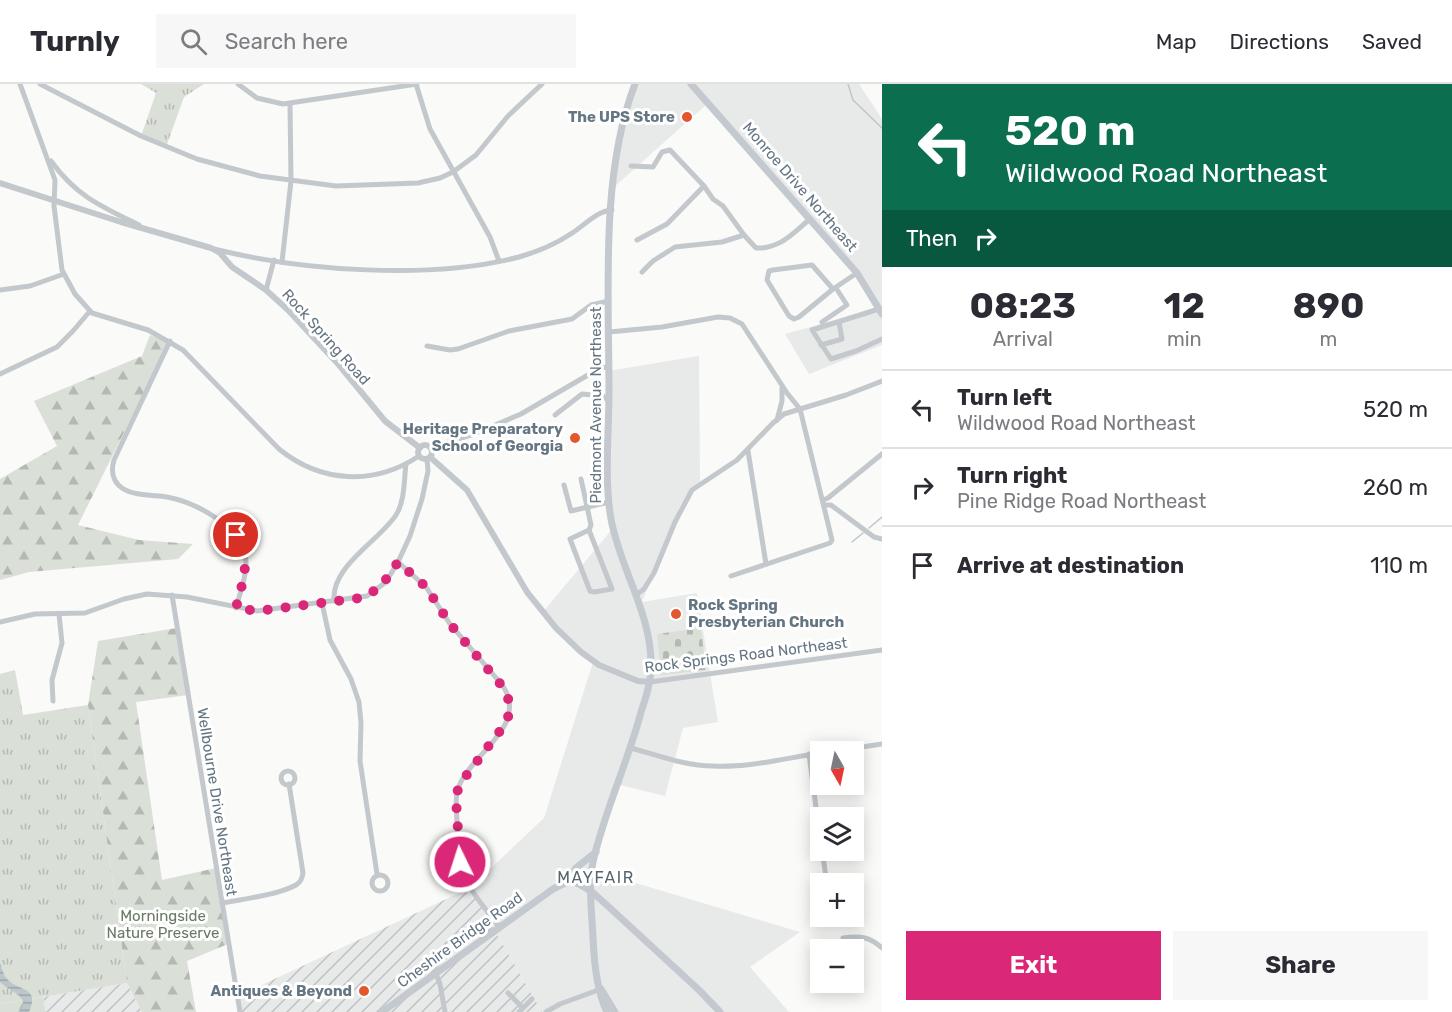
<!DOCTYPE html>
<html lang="en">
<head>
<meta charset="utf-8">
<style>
  :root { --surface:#fff; --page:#f7f7f7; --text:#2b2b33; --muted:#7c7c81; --line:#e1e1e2; --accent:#db2777 }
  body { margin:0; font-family:Rubik,sans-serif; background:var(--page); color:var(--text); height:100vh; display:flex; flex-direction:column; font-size:22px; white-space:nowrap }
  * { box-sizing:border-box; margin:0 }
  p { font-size:20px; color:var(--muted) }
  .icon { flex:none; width:33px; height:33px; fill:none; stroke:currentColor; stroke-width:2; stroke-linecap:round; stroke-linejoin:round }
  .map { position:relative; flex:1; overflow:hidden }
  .drawer { display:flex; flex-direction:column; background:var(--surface); width:570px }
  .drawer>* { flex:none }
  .top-card { background:#0b6e4f; color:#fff; overflow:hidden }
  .needle { width:39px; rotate:171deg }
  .buttons { position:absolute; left:810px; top:657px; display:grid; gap:12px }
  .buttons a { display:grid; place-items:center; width:54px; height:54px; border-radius:0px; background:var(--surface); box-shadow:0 3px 15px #0003; font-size:30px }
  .pin { position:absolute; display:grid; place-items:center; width:51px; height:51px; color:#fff; margin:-26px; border:3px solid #fff; border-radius:50%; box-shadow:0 2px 6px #0007 }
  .me { position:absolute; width:66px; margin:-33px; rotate:356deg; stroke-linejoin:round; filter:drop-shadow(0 0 4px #0008) }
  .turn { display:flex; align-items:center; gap:21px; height:126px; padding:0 24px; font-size:27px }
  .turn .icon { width:78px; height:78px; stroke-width:2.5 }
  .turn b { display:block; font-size:42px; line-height:51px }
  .then { display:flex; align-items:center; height:57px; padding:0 24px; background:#0003; gap:12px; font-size:22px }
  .eta { display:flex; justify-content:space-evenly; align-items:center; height:102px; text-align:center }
  .eta b { font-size:36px; font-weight:700; line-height:42px }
  .action { display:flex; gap:12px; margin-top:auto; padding:12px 24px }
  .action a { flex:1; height:69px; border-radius:0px; background:var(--accent); color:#fff; font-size:24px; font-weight:700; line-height:69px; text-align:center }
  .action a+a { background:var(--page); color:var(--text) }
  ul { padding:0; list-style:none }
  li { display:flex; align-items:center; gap:18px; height:78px; padding:0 24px; border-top:2px solid var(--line) }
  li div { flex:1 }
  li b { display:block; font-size:22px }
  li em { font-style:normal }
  header { display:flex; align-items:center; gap:36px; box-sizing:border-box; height:84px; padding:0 30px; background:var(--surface); border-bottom:2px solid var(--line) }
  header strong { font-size:28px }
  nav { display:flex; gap:33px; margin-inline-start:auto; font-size:21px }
  .search { width:420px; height:54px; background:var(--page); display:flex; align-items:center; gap:15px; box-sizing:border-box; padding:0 21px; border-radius:0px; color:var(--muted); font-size:22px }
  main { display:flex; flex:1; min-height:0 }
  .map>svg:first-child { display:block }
  .built { fill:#e8e9e9 }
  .industrial { fill:url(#industrial-furrows) }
  .grass { fill:url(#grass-tufts) }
  .forest { fill:url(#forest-firs) }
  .cemetery { fill:url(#cemetery-stones) }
  .water { fill:url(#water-rules) }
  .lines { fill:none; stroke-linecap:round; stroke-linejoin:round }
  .stream { stroke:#bbc7cb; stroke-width:1.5 }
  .minor { stroke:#c3c8cc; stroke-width:5 }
  .tertiary { stroke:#c3c8cc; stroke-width:6 }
  .secondary { stroke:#c3c9ce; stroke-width:7 }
  .route { stroke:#db2777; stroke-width:10; stroke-dasharray:0 18 }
  .poi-dot { fill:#e4572e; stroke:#fff; stroke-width:2 }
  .labels { text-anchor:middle; stroke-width:6; stroke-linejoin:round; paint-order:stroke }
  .poi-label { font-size:15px; font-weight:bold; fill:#657683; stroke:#fff; text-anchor:end }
  .street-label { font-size:15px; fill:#657683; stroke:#fff }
  .park-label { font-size:15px; fill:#687a64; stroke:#fff }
  .neighbourhood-label { font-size:16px; letter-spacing:1.5px; fill:#57646e; stroke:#fff }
</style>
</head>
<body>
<header>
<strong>Turnly</strong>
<div class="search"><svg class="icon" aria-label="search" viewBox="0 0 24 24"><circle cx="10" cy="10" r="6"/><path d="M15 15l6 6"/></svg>Search here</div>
<nav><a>Map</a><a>Directions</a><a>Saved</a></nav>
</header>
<main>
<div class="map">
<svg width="882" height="928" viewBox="0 0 882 928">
  <defs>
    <pattern id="industrial-furrows" width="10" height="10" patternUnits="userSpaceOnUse" patternTransform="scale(1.5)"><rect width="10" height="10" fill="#e8e9e9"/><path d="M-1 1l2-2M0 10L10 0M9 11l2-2" fill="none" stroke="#c0c1c2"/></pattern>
    <pattern id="grass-tufts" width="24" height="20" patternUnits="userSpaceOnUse" patternTransform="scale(1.5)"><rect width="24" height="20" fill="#dadfd7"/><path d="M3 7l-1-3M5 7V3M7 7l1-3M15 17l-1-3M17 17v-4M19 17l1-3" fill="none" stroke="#b4b9b4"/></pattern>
    <pattern id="forest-firs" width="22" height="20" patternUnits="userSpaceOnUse" patternTransform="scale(1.5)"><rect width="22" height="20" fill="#dadfd7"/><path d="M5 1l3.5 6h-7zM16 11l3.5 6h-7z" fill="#b4b9b4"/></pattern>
    <pattern id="cemetery-stones" width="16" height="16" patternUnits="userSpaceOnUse" patternTransform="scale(1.5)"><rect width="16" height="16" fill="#dadfd7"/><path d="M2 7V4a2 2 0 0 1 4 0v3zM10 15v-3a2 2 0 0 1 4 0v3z" fill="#b4b9b4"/></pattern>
    <pattern id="water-rules" width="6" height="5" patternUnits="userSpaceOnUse" patternTransform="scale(1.5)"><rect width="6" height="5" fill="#bbc7cb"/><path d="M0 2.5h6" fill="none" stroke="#9ca6aa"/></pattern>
  </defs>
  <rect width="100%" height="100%" fill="#fafaf8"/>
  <!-- built -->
  <g class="built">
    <polygon points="634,0 859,0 882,35 882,261 809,290 785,250 875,225 852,183 707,20 613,104 620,47"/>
    <polygon points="699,272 700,398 680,422 642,518 697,509 718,638 683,644 665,712 616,700 592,786 800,848 750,883 789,928 542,928 470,804 544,734 593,578 542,529 614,443 607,399 608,287"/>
  </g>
  <!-- industrial -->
  <g class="industrial">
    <polygon points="470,804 542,928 241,928 238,912"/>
    <polygon points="127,899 142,928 46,928 43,913"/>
  </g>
  <!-- grass -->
  <g class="grass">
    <polygon points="141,0 204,0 184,13 166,63 141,52 156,9"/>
    <polygon points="15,586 23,631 88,621 127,899 0,920 0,590"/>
  </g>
  <!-- forest -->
  <g class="forest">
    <polygon points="150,251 169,258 78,441 139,456 193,460 178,475 29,488 0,496 0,395 57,362 34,317 142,272"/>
    <polygon points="177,544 188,611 136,618 162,796 216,784 228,860 187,877 196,928 142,928 127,899 88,621 98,557"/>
    <polygon points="43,913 46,928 0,928 0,920"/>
  </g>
  <!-- cemetery -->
  <polygon class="cemetery" points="701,544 706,586 661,591 657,550"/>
  <!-- water -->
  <path class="water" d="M0,879C2,885 4,893 9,897C21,907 40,904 29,928H18C34,914 9,907 0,898Z"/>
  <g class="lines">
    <!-- stream -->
    <g class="stream">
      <polyline points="848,0 853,16 882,44"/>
      <polyline points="869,444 882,433"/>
      <polyline points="852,458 863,449"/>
    </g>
    <!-- minor -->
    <g class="minor">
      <path d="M20,0L55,96L54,122L62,186L75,210L92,229L148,246L183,266L279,365C321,399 374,402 419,372"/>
      <polyline points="40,0 141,52 197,75 260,92 336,102 418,99 440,94 453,88 476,71 508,32 542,0"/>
      <polyline points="238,0 257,14 283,20 417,0"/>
      <polyline points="416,0 430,45 490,153 499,177"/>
      <path d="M51,77C76,112 102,123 139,141"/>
      <path d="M631,82L653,83L662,68L670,66L704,102L713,115L723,122L744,151L756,164C780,165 793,149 810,135"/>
      <polyline points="637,156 667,140 704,102"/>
      <path d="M214,165C302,187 431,196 519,173C536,168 554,161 569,151C583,143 596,127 612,126"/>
      <polyline points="282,178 291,97 290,20"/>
      <polyline points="642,188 653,177 675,163 722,158 744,151"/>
      <polyline points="833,205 812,181 773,186 769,187 767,196 789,232 794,235 799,233 833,205 857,189"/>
      <polyline points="0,206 30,202 64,190"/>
      <polyline points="266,206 274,176"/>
      <polyline points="879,225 812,246 831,275 856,267 882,255"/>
      <polyline points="822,238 847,221 836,204"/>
      <polyline points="609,248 662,243 718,233 730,234 742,240 787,309 800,325 832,456 830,459 731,492"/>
      <path d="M170,257L114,376C111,386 112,397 122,404C134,412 153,411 167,413C194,418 239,441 245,470C249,487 240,508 236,524"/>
      <polyline points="821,261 842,255 839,238"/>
      <polyline points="427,262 450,266 458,265 509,247 572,235 591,221 609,217"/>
      <polyline points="0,290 57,263 73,247 90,227"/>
      <polyline points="555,331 582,310 603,312 609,317"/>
      <polyline points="777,336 782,317 782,304"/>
      <polyline points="430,364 474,350 521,330 600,284 609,283"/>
      <polyline points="748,367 766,480"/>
      <polyline points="581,395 591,441 589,446 612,505 594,508 590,507 570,455 589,446"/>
      <polyline points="564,401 571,427 609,418"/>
      <polyline points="823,416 828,414 882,370"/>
      <polyline points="824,421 831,421 874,453 882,455"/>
      <path d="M398,478L426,503L450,540L503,602C530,645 466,671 457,708C455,718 457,730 457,740C458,755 457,771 462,786C469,807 486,825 499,843"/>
      <polyline points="172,511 240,928"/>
      <polyline points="636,511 644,505 654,489 675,438 692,406 737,376 773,339 784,330 846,311 882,297"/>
      <path d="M334,517C331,482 379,457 396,431C405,417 404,395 406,380"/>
      <polyline points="322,519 330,556 351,595 359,618 361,639 360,677 377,790"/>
      <polyline points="0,538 35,530 85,529 124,515 147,510 187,513 257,527 367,512 386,498 398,478 410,452 422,415 428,387 427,375"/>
      <polyline points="650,598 882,566"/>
      <polyline points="53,617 52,596 62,559 59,530"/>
      <path d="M631,664C657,671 685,682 713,682C748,684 786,674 820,669"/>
      <polyline points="829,668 882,660"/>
      <polyline points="809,670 820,754"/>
      <circle cx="288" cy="694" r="7"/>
      <polyline points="822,766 827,800"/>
      <circle cx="380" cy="799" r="8"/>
      <path d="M222,819C243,815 278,811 296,801C301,798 302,794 303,789L289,700"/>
      <path d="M843,854C860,852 869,852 882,864"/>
      <polyline points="436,890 440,900 445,928"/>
      <polyline points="508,909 523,924"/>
      <polyline points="519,928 532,915"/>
      <polyline points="546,928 560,920 601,905"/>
    </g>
    <!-- tertiary -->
    <g class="tertiary">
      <polyline points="0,99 121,138 211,164 220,169 232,183 266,206 288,226 339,281 385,337 420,364"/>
      <circle cx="425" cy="368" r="7"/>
      <polyline points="430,373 467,406 527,508 556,544 581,568 599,581 638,597 650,598"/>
    </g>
    <!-- secondary -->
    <g class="secondary">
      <polyline points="691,0 857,189 882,230"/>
      <polyline points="570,792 576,784 596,768"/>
      <polyline points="560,797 574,791 591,792"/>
      <polyline points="573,797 591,807 610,824 699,906 720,928"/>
      <polyline points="601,905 615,928"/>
      <polyline points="382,928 553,805 567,798 591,797"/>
      <path d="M607,928C597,908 594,877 593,854C592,829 588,803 593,778C604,728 628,678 641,628C646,613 651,598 651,582C652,530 620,485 611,435C604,396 609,347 609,307C609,210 600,90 635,0"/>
    </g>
  </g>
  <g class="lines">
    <!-- route -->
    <path class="route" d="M236,451C253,473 242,499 236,524L257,527L360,514L380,504L398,478L426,503L450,540L502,602L508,614L510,627L506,639L463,696L458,705L456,715L460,778"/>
  </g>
  <!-- markers -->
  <g class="poi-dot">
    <circle cx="687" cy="33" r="6"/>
    <circle cx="575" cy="354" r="6"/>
    <circle cx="676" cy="530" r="6"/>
    <circle cx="364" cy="907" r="6"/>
  </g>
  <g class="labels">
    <!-- poi labels -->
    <g class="poi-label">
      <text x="675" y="38">The UPS Store</text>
      <text x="563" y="350">Heritage Preparatory<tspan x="563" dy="17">School of Georgia</tspan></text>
      <text x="688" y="526" text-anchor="start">Rock Spring<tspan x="688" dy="17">Presbyterian Church</tspan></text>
      <text x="352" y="912">Antiques &amp; Beyond</text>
    </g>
    <!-- street labels -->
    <g class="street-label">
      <text transform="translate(800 103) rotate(49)" y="5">Monroe Drive Northeast</text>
      <text transform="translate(326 253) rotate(48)" y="5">Rock Spring Road</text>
      <text transform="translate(596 321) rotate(-90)" y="5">Piedmont Avenue Northeast</text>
      <text transform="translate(746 571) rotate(-7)" y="5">Rock Springs Road Northeast</text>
      <text transform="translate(217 718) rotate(81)" y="5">Wellbourne Drive Northeast</text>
      <text transform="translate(460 856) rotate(-36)" y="5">Cheshire Bridge Road</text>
    </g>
    <!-- park labels -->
    <g class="park-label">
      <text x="163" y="837">Morningside<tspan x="163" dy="17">Nature Preserve</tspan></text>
    </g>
    <!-- neighbourhood labels -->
    <g class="neighbourhood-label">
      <text x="596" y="799">MAYFAIR</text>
    </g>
  </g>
</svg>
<div class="buttons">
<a><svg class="needle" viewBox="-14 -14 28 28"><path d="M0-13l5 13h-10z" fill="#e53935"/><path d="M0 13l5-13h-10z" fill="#7c7c81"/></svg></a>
<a><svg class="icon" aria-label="layers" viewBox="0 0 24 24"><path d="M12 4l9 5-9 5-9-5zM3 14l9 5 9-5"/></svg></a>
<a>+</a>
<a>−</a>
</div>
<div class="pin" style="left:236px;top:451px;background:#d93025"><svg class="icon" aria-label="arrive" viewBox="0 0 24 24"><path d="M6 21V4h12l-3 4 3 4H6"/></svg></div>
<svg class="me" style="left:460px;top:778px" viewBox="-20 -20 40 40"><circle r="17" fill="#db2777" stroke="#fff" stroke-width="3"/><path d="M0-11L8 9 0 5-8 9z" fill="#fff"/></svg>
</div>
<section class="drawer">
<div class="top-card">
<div class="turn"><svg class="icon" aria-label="left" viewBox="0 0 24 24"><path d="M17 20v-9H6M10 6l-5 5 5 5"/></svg><div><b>520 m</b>Wildwood Road Northeast</div></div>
<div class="then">Then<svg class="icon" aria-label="right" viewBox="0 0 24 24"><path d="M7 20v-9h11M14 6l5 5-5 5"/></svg></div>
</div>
<div class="eta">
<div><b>08:23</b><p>Arrival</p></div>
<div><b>12</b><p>min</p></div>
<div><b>890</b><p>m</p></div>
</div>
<ul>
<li><svg class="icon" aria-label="left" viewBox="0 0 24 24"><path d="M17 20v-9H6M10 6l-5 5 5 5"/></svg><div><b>Turn left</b><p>Wildwood Road Northeast</p></div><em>520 m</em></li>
<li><svg class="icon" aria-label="right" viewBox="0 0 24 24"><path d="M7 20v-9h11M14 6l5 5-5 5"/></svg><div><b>Turn right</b><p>Pine Ridge Road Northeast</p></div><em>260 m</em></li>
<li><svg class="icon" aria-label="arrive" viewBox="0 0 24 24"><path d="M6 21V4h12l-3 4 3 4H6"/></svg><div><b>Arrive at destination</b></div><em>110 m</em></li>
</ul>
<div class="action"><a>Exit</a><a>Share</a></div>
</section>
</main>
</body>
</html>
